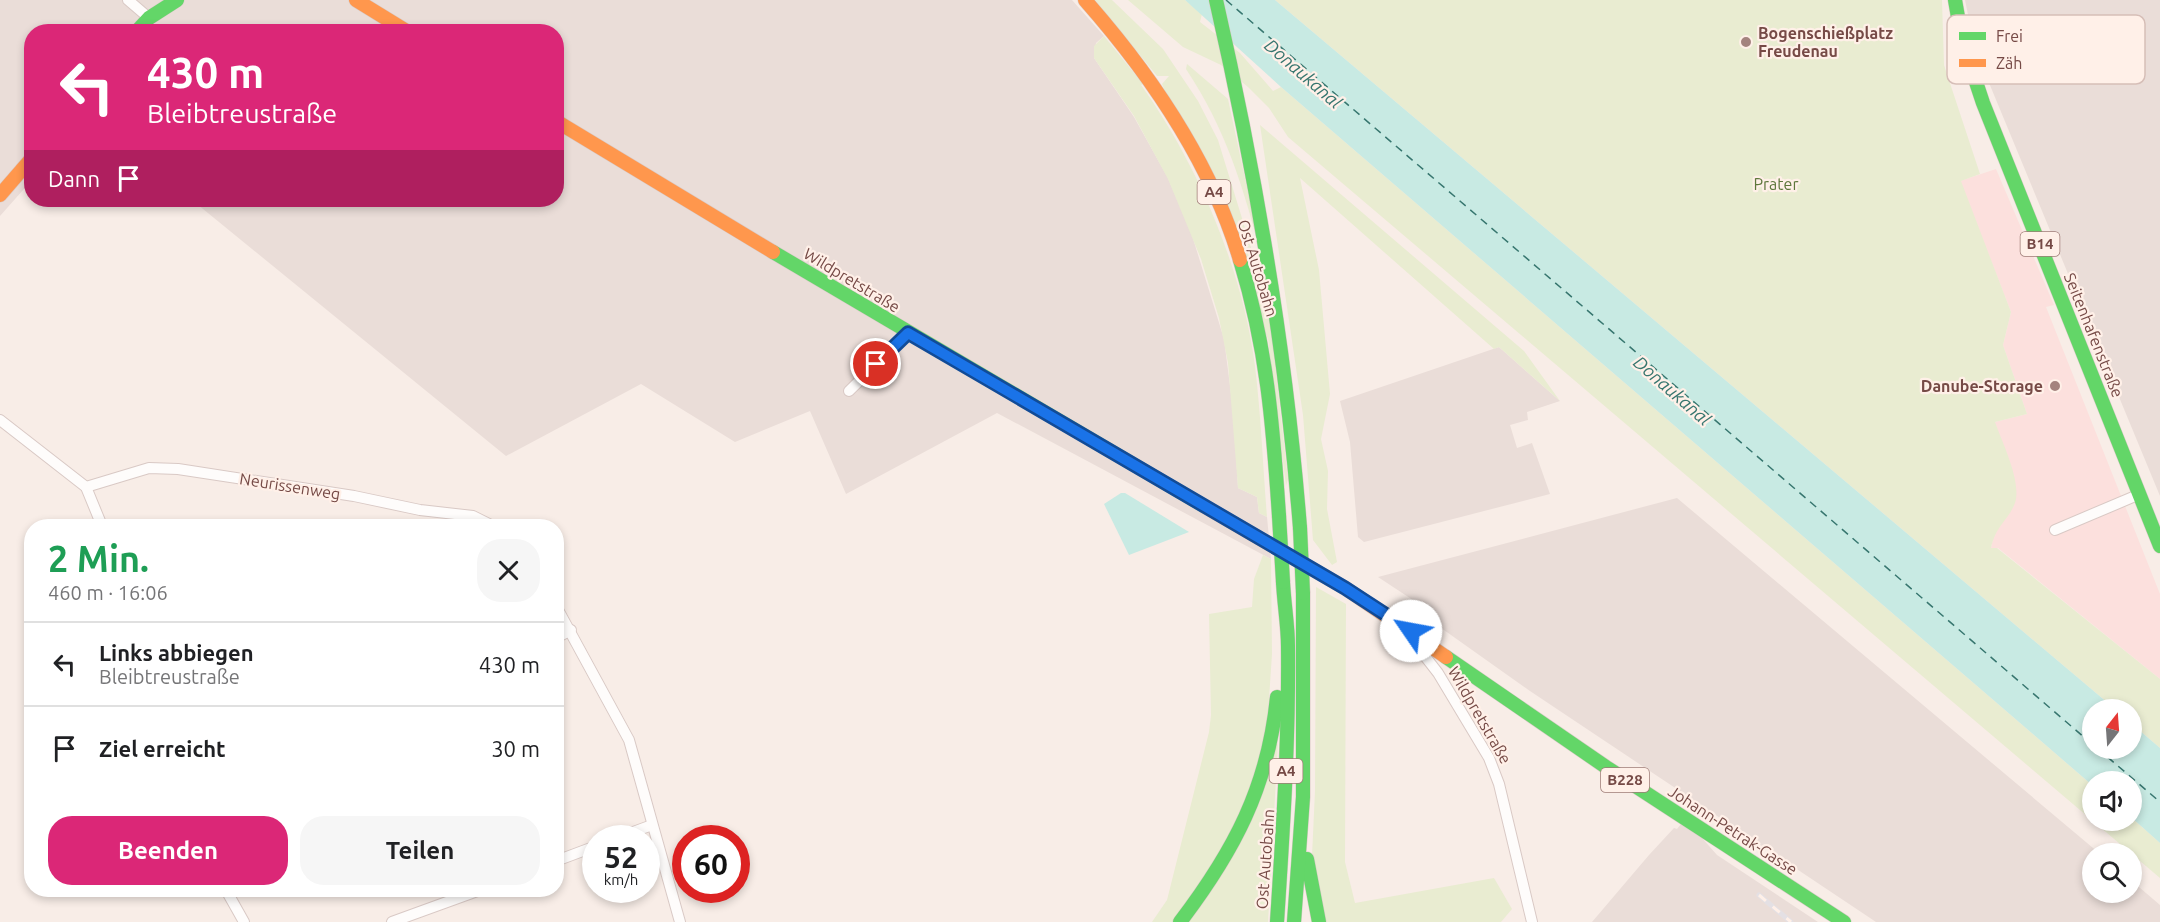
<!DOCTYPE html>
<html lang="de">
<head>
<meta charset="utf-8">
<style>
  :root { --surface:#fff; --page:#f6f6f6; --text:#202124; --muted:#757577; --line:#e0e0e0; --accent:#db2777 }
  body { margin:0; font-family:Ubuntu,sans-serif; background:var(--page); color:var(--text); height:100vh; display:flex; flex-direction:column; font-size:22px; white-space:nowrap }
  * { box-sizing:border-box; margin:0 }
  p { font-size:20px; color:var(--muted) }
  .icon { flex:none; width:33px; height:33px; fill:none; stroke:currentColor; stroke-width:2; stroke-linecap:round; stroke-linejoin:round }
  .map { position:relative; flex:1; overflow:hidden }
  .panel { position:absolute; left:24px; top:519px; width:540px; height:378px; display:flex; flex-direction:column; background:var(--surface); border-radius:24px; box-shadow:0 3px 9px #0003 }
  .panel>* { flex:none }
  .guide { position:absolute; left:24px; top:24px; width:540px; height:183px; border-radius:24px; box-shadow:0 3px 9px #0003; background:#db2777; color:#fff; overflow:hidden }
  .needle { width:39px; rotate:17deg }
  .tools { position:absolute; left:2082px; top:699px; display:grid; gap:12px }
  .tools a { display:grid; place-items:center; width:60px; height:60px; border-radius:50%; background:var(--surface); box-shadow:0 3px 9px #0003; font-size:30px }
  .speed { position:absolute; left:582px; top:825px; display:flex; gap:12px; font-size:30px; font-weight:700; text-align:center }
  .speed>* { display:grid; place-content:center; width:78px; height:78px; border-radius:50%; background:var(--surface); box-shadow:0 3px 9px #0003; line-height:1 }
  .speed small { font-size:15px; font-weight:400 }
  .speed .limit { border:9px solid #d22; background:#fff; color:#111 }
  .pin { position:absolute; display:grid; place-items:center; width:51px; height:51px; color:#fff; margin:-26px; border:3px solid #fff; border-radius:50%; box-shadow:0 2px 6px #0007 }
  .me { position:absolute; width:66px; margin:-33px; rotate:303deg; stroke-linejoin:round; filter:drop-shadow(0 0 4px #0008) }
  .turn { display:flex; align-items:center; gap:21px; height:126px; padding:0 24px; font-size:27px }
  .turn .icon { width:78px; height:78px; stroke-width:2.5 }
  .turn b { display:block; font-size:42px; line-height:51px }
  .then { display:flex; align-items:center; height:57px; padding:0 24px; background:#0003; gap:12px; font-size:22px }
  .round { display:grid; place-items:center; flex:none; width:63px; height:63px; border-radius:24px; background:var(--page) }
  .head { display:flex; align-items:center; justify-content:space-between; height:102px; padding:0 24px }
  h1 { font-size:36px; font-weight:700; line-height:45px; color:#1e9e55 }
  .button { display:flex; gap:12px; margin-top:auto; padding:12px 24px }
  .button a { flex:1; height:69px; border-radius:24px; background:var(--accent); color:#fff; font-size:24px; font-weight:700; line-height:69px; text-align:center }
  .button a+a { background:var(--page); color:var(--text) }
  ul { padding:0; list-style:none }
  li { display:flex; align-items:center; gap:18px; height:84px; padding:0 24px; border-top:2px solid var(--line) }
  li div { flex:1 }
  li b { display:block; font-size:22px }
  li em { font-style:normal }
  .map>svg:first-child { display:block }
  .commercial { fill:#fce0dd }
  .industrial { fill:#eaddd8 }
  .green { fill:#e9ecd1 }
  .water { fill:#c8eae3 }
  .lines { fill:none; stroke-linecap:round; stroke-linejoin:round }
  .ferry { stroke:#37766f; stroke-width:1.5; stroke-dasharray:8 6; stroke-linecap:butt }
  .street-casing { stroke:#d9c9c5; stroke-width:12 }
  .fast-casing { stroke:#d9cac7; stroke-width:15 }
  .slow-casing { stroke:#d9cac7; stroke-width:15 }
  .street { stroke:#fefcfb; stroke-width:10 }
  .fast { stroke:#63d668; stroke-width:14 }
  .slow { stroke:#ff974d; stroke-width:14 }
  .rail-casing { stroke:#e4e0e4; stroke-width:5 }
  .rail { stroke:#fff0e8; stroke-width:3; stroke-dasharray:9; stroke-linecap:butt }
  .fast-bridge-casing { stroke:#d9cac7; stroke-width:15; stroke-linecap:butt }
  .fast-bridge { stroke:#63d668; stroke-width:14 }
  .route-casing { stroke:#114b97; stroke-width:15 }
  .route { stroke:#1a73e8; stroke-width:10 }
  .poi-dot { fill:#a4837e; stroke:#fff0e8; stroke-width:2 }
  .labels { text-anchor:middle; stroke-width:4.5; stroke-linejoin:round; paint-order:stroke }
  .shield { fill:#fff0e8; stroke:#9f7c77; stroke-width:1.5 }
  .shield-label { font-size:15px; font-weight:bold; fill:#764a46 }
  .poi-label { font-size:16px; font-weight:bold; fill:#764a46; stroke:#fff0e8; text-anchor:start }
  .park-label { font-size:16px; fill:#5e773b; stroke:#fff0e8 }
  .street-label { font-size:16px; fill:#764a46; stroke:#fff0e8 }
  .water-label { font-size:18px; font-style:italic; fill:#37766f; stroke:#fff0e8 }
  .key { fill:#fff0e8; stroke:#d6beb7; stroke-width:1.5 }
  .key-label { font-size:16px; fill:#764a46 }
</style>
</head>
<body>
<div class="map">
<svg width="2160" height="922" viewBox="0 0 2160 922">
  <rect width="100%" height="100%" fill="#f8ede7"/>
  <!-- commercial -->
  <polygon class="commercial" points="1996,169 2054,305 2046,307 2160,594 2160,679 1998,548 1991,548 1995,530 2008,515 1995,422 2027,414 2003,345 2011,312 1960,181"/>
  <!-- industrial -->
  <g class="industrial">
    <polygon points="0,0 1072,0 1104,36 1096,43 1094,58 1134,117 1168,178 1191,232 1224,339 1234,417 1238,488 1257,497 1259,513 1267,517 1271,559 997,413 846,494 810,411 735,442 641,384 506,456 192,200 556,200 556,32 32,32 31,181 0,216"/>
    <polygon points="1965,0 2160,0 2160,496 1975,49"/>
    <polygon points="1499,347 1560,401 1527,412 1528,420 1510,425 1517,448 1532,443 1550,494 1364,542 1358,537 1350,442 1340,401"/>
    <polygon points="1677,498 2099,853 2092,854 2092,892 2132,892 2132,881 2160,905 2160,922 1876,922 1530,691 1427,618 1431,612 1378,577"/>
    <polygon points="1681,824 1702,838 1717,855 1818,922 1592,922 1649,855 1674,828 1677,829"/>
  </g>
  <!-- green -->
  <g class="green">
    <polygon points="1095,0 1112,0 1163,49 1198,101 1218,140 1268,303 1288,479 1286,486 1268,339 1162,84 1169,76 1157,76"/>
    <polygon points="1128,0 1185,0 1202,14 1200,22 1240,53 1273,91 1281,87 2092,785 2092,820 2132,820 2132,818 2160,843 2160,878 1288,137 1269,108 1248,87 1221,65 1183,47"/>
    <path d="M1275,0H1942L1944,65L1980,174L1961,181L2011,312L2003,345L2027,414L1995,422C2002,442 2022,482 2015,503C2008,521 1996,525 1991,548H1997L2160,679V748L2132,724V710L2115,709Z"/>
    <path d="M1104,36L1143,84L1141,85C1197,163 1243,270 1255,366C1261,416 1263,467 1267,517L1259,513L1257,497L1238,488L1228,363L1219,318L1201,259L1168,179L1134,116L1094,58V46Z"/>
    <path d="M1187,64L1228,99L1262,258C1243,187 1227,131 1186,69Z"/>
    <polygon points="1260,125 1524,351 1560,401 1499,347 1494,349 1300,178 1319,270 1330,394 1321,439 1328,471 1327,509 1337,562 1332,565 1313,540 1303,415"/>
    <polygon points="1263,555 1271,559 1272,654 1266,744 1232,838 1173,922 1152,922 1167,900 1209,732 1211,715 1209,614 1252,607 1254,579"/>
    <polygon points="1316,587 1346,604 1345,862 1355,903 1494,878 1512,909 1501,922 1322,922 1312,856 1315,791"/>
    <polygon points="1278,743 1268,922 1188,922"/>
  </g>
  <!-- water -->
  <g class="water">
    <polygon points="1185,0 1275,0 2115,709 2092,710 2092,748 2132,748 2132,724 2160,748 2160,843 2132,818 2132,782 2092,782 2092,785 1281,87"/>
    <polygon points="1121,493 1125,493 1189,532 1129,555 1104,504"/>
  </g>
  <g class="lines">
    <!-- ferry -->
    <g class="ferry">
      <polyline points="1226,0 2092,744"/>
      <polyline points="2097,748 2160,802"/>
    </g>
    <!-- street casing -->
    <g class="street-casing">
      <g id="street">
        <polyline points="128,0 149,18"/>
        <polyline points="849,391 908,333"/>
        <polyline points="0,420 86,487 102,526"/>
        <polyline points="86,487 149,468 178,469 354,496 420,510 473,516 493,526"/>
        <polyline points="2055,530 2140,494"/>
        <polyline points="556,606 629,740 680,922"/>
        <polyline points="556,638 571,630"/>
        <polyline points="1427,642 1423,647 1424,655 1438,673 1489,758 1499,784 1532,922"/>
        <polyline points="617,838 652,825"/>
        <polyline points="556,861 596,846"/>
        <polyline points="226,890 244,922"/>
        <polyline points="392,922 480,890"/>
      </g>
    </g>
    <!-- fast casing -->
    <g class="fast-casing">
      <g id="fast">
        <path d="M1216,0C1256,175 1286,349 1300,528"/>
        <polyline points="1955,0 1962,40 1983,103 2160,546"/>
        <polyline points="136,32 149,18 177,0"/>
        <polyline points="773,252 1204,506"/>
        <path d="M1240,260C1267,348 1273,425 1279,516"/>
        <polyline points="1446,657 1606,767 1844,922"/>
        <polyline points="1307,859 1319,922"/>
        <path d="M1180,922C1234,851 1268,787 1277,697"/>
        <path d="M1277,922C1283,830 1289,738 1288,646C1288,626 1284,603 1283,582"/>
        <polyline points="1294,922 1303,797 1303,593"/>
      </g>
    </g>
    <!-- slow casing -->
    <g class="slow-casing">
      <g id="slow">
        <polyline points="356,0 408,32"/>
        <path d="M1085,0C1152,76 1211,162 1240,260"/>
        <polyline points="556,121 773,252"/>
        <polyline points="0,195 32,158"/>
        <polyline points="1204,506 1345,588 1446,657"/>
      </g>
    </g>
    <!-- street -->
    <use href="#street" class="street"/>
    <!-- fast -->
    <use href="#fast" class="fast"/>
    <!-- slow -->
    <use href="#slow" class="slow"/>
    <!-- rail casing -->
    <g class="rail-casing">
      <polyline id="rail" points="1759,895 1791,922"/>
    </g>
    <!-- rail -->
    <use href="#rail" class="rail"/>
    <!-- fast-bridge casing -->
    <g class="fast-bridge-casing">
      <g id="fast-bridge">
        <polyline points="1279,516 1283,582"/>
        <polyline points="1300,528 1303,593"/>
      </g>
    </g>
    <!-- fast-bridge -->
    <use href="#fast-bridge" class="fast-bridge"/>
  </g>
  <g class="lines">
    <!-- route casing -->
    <g class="route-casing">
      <polyline id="route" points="876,364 908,333 1345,588 1411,631"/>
    </g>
    <!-- route -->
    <use href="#route" class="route"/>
  </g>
  <!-- markers -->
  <g class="poi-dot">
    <circle cx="1746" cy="42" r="6"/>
    <circle cx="2055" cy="386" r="6"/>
  </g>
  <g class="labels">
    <!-- shield labels -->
    <g class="shield">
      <rect x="1197.5" y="180" width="33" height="24" rx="4.5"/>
      <rect x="2020.5" y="232" width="39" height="24" rx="4.5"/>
      <rect x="1269.5" y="759" width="33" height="24" rx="4.5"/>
      <rect x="1601" y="768" width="48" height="24" rx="4.5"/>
    </g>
    <g class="shield-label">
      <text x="1214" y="197">A4</text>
      <text x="2040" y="249">B14</text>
      <text x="1286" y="776">A4</text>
      <text x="1625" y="785">B228</text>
    </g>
    <!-- poi labels -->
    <g class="poi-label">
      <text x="1758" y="39">Bogenschießplatz<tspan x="1758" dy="18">Freudenau</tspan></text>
      <text x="2043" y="392" text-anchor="end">Danube-Storage</text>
    </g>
    <!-- park labels -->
    <g class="park-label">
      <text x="1776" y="190">Prater</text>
    </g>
    <!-- street labels -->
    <g class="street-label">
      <text transform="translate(1258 268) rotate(73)" y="6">Ost Autobahn</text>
      <text transform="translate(852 280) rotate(31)" y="6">Wildpretstraße</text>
      <text transform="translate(2094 335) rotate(68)" y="6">Seitenhafenstraße</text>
      <text transform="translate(290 486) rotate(9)" y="6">Neurissenweg</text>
      <text transform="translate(1480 715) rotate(60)" y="6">Wildpretstraße</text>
      <text transform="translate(1733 830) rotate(33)" y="6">Johann-Petrak-Gasse</text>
      <text transform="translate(1265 859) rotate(-86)" y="6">Ost Autobahn</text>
    </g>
    <!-- water labels -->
    <g class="water-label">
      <text transform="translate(1303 74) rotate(41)" y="6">Donaukanal</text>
      <text transform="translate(1672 391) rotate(41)" y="6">Donaukanal</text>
    </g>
  </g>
  <!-- legend -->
  <rect x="1947" y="15" width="198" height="69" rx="9" class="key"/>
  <rect x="1959" y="32" width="27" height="8" fill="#63d668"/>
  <rect x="1959" y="59" width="27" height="8" fill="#ff974d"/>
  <g class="key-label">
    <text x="1996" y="42">Frei</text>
    <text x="1996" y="69">Zäh</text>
  </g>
</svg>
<div class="tools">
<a><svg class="needle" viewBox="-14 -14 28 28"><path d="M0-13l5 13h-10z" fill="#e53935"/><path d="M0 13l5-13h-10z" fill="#757577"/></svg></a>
<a><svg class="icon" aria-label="sound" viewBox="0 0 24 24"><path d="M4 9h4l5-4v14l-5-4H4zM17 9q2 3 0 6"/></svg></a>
<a><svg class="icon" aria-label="search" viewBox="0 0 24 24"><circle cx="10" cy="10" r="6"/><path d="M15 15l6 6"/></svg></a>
</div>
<div class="speed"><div>52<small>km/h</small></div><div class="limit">60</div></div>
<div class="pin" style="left:876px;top:364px;background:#d93025"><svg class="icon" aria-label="arrive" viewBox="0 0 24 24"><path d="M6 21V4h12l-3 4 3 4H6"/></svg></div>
<svg class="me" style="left:1411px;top:631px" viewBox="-20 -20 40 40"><circle r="19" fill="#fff"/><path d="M0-13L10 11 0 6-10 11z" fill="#1a73e8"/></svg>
<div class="guide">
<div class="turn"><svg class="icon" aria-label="left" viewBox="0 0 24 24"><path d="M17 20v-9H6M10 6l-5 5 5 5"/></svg><div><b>430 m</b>Bleibtreustraße</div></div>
<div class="then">Dann<svg class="icon" aria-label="arrive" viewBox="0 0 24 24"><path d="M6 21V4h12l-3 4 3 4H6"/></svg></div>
</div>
<section class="panel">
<div class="head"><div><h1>2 Min.</h1><p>460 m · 16:06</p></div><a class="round"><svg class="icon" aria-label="close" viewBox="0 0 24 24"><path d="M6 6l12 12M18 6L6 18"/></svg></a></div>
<ul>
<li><svg class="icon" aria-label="left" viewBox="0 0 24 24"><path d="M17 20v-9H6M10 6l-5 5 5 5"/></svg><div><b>Links abbiegen</b><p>Bleibtreustraße</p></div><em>430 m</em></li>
<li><svg class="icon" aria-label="arrive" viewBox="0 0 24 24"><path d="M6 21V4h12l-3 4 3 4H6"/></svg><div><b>Ziel erreicht</b></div><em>30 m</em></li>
</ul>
<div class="button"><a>Beenden</a><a>Teilen</a></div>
</section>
</div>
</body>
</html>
